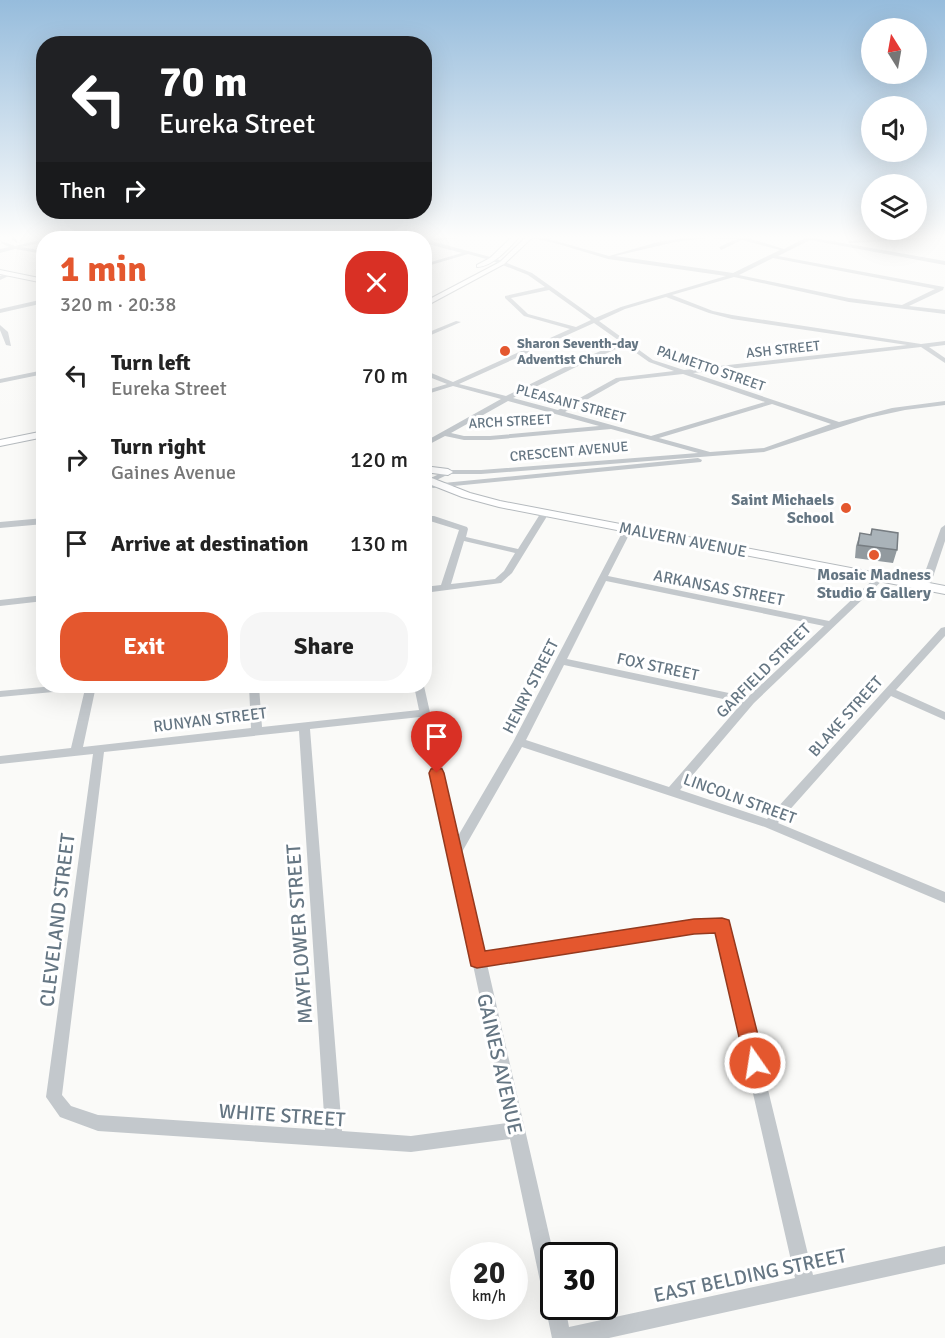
<!DOCTYPE html>
<html lang="en">
<head>
<meta charset="utf-8">
<style>
  :root { --surface:#fff; --page:#f6f6f6; --text:#222; --muted:#767676; --accent:#e4572e }
  body { margin:0; font-family:Signika,sans-serif; background:var(--page); color:var(--text); height:100vh; display:flex; flex-direction:column; font-size:22px; white-space:nowrap }
  * { box-sizing:border-box; margin:0 }
  p { font-size:20px; color:var(--muted) }
  .icon { flex:none; width:33px; height:33px; fill:none; stroke:currentColor; stroke-width:2; stroke-linecap:round; stroke-linejoin:round }
  .map { position:relative; flex:1; overflow:hidden }
  .drawer { position:absolute; left:36px; top:231px; width:396px; height:462px; display:flex; flex-direction:column; background:var(--surface); border-radius:24px; box-shadow:0 6px 24px #0002 }
  .drawer>* { flex:none }
  .top-card { position:absolute; left:36px; top:36px; width:396px; height:183px; border-radius:24px; box-shadow:0 6px 24px #0002; background:#202124; color:#fff; overflow:hidden }
  .needle { width:39px; rotate:349deg }
  .controls { position:absolute; left:861px; top:18px; display:grid; gap:12px }
  .controls a { display:grid; place-items:center; width:66px; height:66px; border-radius:50%; background:var(--surface); box-shadow:0 6px 24px #0002; font-size:30px }
  .speed { position:absolute; left:450px; top:1242px; display:flex; gap:12px; font-size:30px; font-weight:700; text-align:center }
  .speed>* { display:grid; place-content:center; width:78px; height:78px; border-radius:50%; background:var(--surface); box-shadow:0 6px 24px #0002; line-height:1 }
  .speed small { font-size:15px; font-weight:400 }
  .speed .limit { border:3px solid #111; border-radius:9px; background:#fff; color:#111 }
  .pin { position:absolute; display:grid; place-items:center; width:51px; height:51px; color:#fff; margin:-62px -26px; border-radius:50% 50% 50% 0; rotate:-45deg; box-shadow:0 0 6px #0007 }
  .pin .icon { rotate:45deg }
  .me { position:absolute; width:66px; margin:-33px; rotate:347deg; stroke-linejoin:round; filter:drop-shadow(0 0 4px #0008) }
  .turn { display:flex; align-items:center; gap:21px; height:126px; padding:0 24px; font-size:27px }
  .turn .icon { width:78px; height:78px; stroke-width:2.5 }
  .turn b { display:block; font-size:42px; line-height:51px }
  .then { display:flex; align-items:center; height:57px; padding:0 24px; background:#0003; gap:12px; font-size:22px }
  .round { display:grid; place-items:center; flex:none; width:63px; height:63px; border-radius:24px; background:var(--page) }
  .overview { display:flex; align-items:center; justify-content:space-between; height:102px; padding:0 24px }
  h1 { font-size:36px; font-weight:700; line-height:45px; color:var(--accent) }
  .button { display:flex; gap:12px; margin-top:auto; padding:12px 24px }
  .button a { flex:1; height:69px; border-radius:24px; background:var(--accent); color:#fff; font-size:24px; font-weight:700; line-height:69px; text-align:center }
  .button a+a { background:var(--page); color:var(--text) }
  ul { padding:0; list-style:none }
  li { display:flex; align-items:center; gap:18px; height:84px; padding:0 24px }
  li div { flex:1 }
  li b { display:block; font-size:22px }
  li em { font-style:normal }
  .map>svg:first-child { display:block }
  .lines { fill:none; stroke-linecap:round; stroke-linejoin:round }
  .major-casing { stroke:#b5babe; stroke-width:2 }
  .minor { fill:#c3c8cc; fill-rule:evenodd }
  .major { fill:#fff; fill-rule:evenodd }
  .wall { fill:#929a9f }
  .shaded-wall { fill:#777d82 }
  .building { fill:#aab3b9; stroke:#777d82; stroke-width:1.5 }
  .route { fill:#e4572e; stroke:#94391e; stroke-width:1.5 }
  .poi-dot { fill:#e4572e; stroke:#fff; stroke-width:2 }
  .labels { text-anchor:middle; stroke-width:6; stroke-linejoin:round; paint-order:stroke }
  .far-poi-label { font-size:14px; font-weight:bold; fill:#657683; stroke:#fff; text-anchor:start }
  .far-street-label { font-size:14px; fill:#657683; stroke:#fff }
  .poi-label { font-size:16px; font-weight:bold; fill:#657683; stroke:#fff; text-anchor:end }
  .street-label { font-size:16px; fill:#657683; stroke:#fff }
  .near-street-label { font-size:20px; fill:#657683; stroke:#fff }
</style>
</head>
<body>
<div class="map">
<svg width="945" height="1338" viewBox="0 0 945 1338">
  <rect width="100%" height="100%" fill="#fafaf8"/>
  <g class="lines">
    <!-- major casing -->
    <g class="major-casing">
      <g id="major">
        <path d="M514,235H521C510,247 493,267 477,267V265L490,258Z"/>
        <polygon points="528,235 535,235 504,264 424,307 424,302 500,262"/>
        <polygon points="542,235 550,235 551,237 548,239"/>
        <polygon points="0,270 44,279 44,283 0,274"/>
        <polygon points="44,431 44,437 0,446 0,440"/>
        <polygon points="424,466 448,469 453,472 448,475 424,472"/>
        <polygon points="424,475 470,493 500,501 945,586 945,594 499,507 462,497 424,482"/>
      </g>
    </g>
    <!-- minor -->
    <g class="minor">
      <polygon points="52,235 62,235 52,238 46,238"/>
      <polygon points="82,235 95,235 103,238 96,238"/>
      <polygon points="165,235 174,235 166,238 160,238"/>
      <polygon points="313,235 327,235 313,238 305,238"/>
      <polygon points="362,235 367,235 365,238 361,238"/>
      <path d="M463,235H485L431,241L494,258L532,273L595,318L621,307L726,276L608,259L555,243L516,235H529L556,241L609,256L658,242L705,235L745,237L784,249L811,235H818L814,238L945,261V265L810,240L778,256L944,287L943,290L909,306L945,310V314L849,302L734,277L672,295L713,311L732,315L921,344L945,341V345L929,347L945,358V363L921,347L693,373L839,422L892,408L945,401V405L905,410L868,418L764,452L481,474H449L424,486V481L448,470H481L698,453L611,429L490,440H464L445,436L424,447V442L501,399L453,386L424,395V391L447,384L424,375V370L453,382L570,329L524,316L505,298V296L545,287L528,275L490,260L468,254L424,267V264L462,253L424,243V240L429,241L431,239ZM707,238L737,239L719,247L721,250L742,240L780,250L733,273L615,256L675,242ZM773,258L935,289L902,305L849,298L739,275ZM549,290L591,320L576,327L528,314L511,298ZM666,297L709,313L732,319L907,345L684,370L653,360L599,321L625,309ZM594,323L621,342L571,364L506,396L459,384ZM625,345L649,362L674,371L616,378L558,410L513,398L576,367ZM683,374L765,402L651,436L565,412L620,381ZM508,401L599,426L490,436H464L451,433ZM772,404L831,424L764,448L710,452L659,438Z"/>
      <polygon points="945,236 945,238 850,243 848,242 850,241"/>
      <polygon points="44,239 44,242 21,247 44,251 44,254 15,249 0,253 0,249 9,247 1,243 1,241 15,246"/>
      <polygon points="8,273 13,274 0,280 0,276"/>
      <polygon points="44,299 44,303 0,313 0,309"/>
      <polygon points="456,321 461,322 424,338 424,334"/>
      <polygon points="0,325 8,332 11,346 6,345 0,330"/>
      <polygon points="44,370 44,374 0,383 0,379"/>
      <polygon points="698,458 702,460 701,462 433,488 429,486 433,484"/>
      <path d="M545,510L549,513L512,573L501,583L424,593V587L441,585L459,530L430,521H424V516H434L467,527L468,529L466,537L518,549L542,511ZM464,541L515,553L504,571L495,579L451,584Z"/>
      <polygon points="44,518 44,524 0,528 0,522"/>
      <polygon points="945,525 945,541 930,586 928,588 922,588 920,586 941,528"/>
      <path d="M628,526L632,529L608,576L829,621L879,574H885L887,576L754,703L680,790L767,819L941,628L945,627V636L896,690L945,712V720L891,696L778,823L945,892V903L765,827L522,747L462,852L485,953L694,921L722,919L727,921L813,1275L945,1246V1264L609,1338H552L510,1139L411,1152L98,1131L60,1117L46,1097L93,754L0,764V756L71,748L85,689L0,697V691L54,686H96L83,747L251,728L249,686H259L262,727L419,710L414,686H424L458,836L513,742L624,529ZM606,581L824,626L748,697L567,659ZM564,665L742,703L669,787L526,740ZM420,717L449,851L448,854L450,858L471,957L470,960L473,965L507,1123L411,1136L342,1131L310,729ZM299,731L325,1130L98,1115L71,1106L62,1095L104,752ZM716,931L795,1278L569,1327L565,1306H554V1256L487,964L694,933Z"/>
      <polygon points="44,595 44,601 0,606 0,600"/>
    </g>
    <!-- major -->
    <use href="#major" class="major"/>
  </g>
  <!-- wall -->
  <g class="wall">
    <polygon points="0,235 15,235 17,243 8,236"/>
    <polygon points="872,529 897,550 893,563 855,558 856,546 860,533 870,535"/>
  </g>
  <!-- shaded-wall -->
  <polygon class="shaded-wall" points="0,235 7,235 8,236 0,238"/>
  <!-- building -->
  <polygon class="building" points="872,529 898,533 897,550 858,545 860,533 871,535"/>
  <!-- sky -->
  <linearGradient id="sky" x2="0" y2="1"><stop stop-color="#96bcdc"/><stop offset="0.56" stop-color="#fdfdfc"/><stop offset="1" stop-color="#fdfdfc" stop-opacity="0"/></linearGradient>
  <rect width="945" height="423" fill="url(#sky)"/>
  <!-- route -->
  <polygon class="route" points="437,768 442,769 444,773 485,951 694,919 722,918 729,920 765,1063 762,1069 755,1072 748,1069 745,1063 715,933 694,934 477,968 471,966 429,773 431,769"/>
  <!-- markers -->
  <g class="poi-dot">
    <circle cx="505" cy="351" r="6"/>
    <circle cx="846" cy="508" r="6"/>
    <circle cx="874" cy="555" r="6"/>
  </g>
  <g class="labels">
    <!-- far-poi labels -->
    <g class="far-poi-label">
      <text x="517" y="348">Sharon Seventh-day<tspan x="517" dy="16">Adventist Church</tspan></text>
    </g>
    <!-- far-street labels -->
    <g class="far-street-label">
      <text transform="translate(783 349) rotate(-6)" y="5">ASH STREET</text>
      <text transform="translate(711 368) rotate(19)" y="5">PALMETTO STREET</text>
      <text transform="translate(571 403) rotate(15)" y="5">PLEASANT STREET</text>
      <text transform="translate(510 421) rotate(-3)" y="5">ARCH STREET</text>
      <text transform="translate(569 451) rotate(-5)" y="5">CRESCENT AVENUE</text>
    </g>
    <!-- poi labels -->
    <g class="poi-label">
      <text x="834" y="505">Saint Michaels<tspan x="834" dy="18">School</tspan></text>
      <text x="874" y="580" text-anchor="middle">Mosaic Madness<tspan x="874" dy="18">Studio &amp; Gallery</tspan></text>
    </g>
    <!-- street labels -->
    <g class="street-label">
      <text transform="translate(683 539) rotate(11)" y="6">MALVERN AVENUE</text>
      <text transform="translate(719 587) rotate(11)" y="6">ARKANSAS STREET</text>
      <text transform="translate(658 666) rotate(12)" y="6">FOX STREET</text>
      <text transform="translate(763 670) rotate(-45)" y="6">GARFIELD STREET</text>
      <text transform="translate(530 686) rotate(-63)" y="6">HENRY STREET</text>
      <text transform="translate(845 716) rotate(-48)" y="6">BLAKE STREET</text>
      <text transform="translate(210 719) rotate(-7)" y="6">RUNYAN STREET</text>
      <text transform="translate(740 798) rotate(20)" y="6">LINCOLN STREET</text>
    </g>
    <!-- near-street labels -->
    <g class="near-street-label">
      <text transform="translate(57 920) rotate(-83)" y="7">CLEVELAND STREET</text>
      <text transform="translate(299 934) rotate(-94)" y="7">MAYFLOWER STREET</text>
      <text transform="translate(500 1064) rotate(77)" y="7">GAINES AVENUE</text>
      <text transform="translate(282 1115) rotate(4)" y="7">WHITE STREET</text>
      <text transform="translate(750 1275) rotate(-12)" y="7">EAST BELDING STREET</text>
    </g>
  </g>
</svg>
<div class="controls">
<a><svg class="needle" viewBox="-14 -14 28 28"><path d="M0-13l5 13h-10z" fill="#e53935"/><path d="M0 13l5-13h-10z" fill="#767676"/></svg></a>
<a><svg class="icon" aria-label="sound" viewBox="0 0 24 24"><path d="M4 9h4l5-4v14l-5-4H4zM17 9q2 3 0 6"/></svg></a>
<a><svg class="icon" aria-label="layers" viewBox="0 0 24 24"><path d="M12 4l9 5-9 5-9-5zM3 14l9 5 9-5"/></svg></a>
</div>
<div class="speed"><div>20<small>km/h</small></div><div class="limit">30</div></div>
<div class="pin" style="left:437px;top:773px;background:#d93025"><svg class="icon" aria-label="arrive" viewBox="0 0 24 24"><path d="M6 21V4h12l-3 4 3 4H6"/></svg></div>
<svg class="me" style="left:755px;top:1063px" viewBox="-20 -20 40 40"><circle r="17" fill="#e4572e" stroke="#fff" stroke-width="3"/><path d="M0-11L8 9 0 5-8 9z" fill="#fff"/></svg>
<div class="top-card">
<div class="turn"><svg class="icon" aria-label="left" viewBox="0 0 24 24"><path d="M17 20v-9H6M10 6l-5 5 5 5"/></svg><div><b>70 m</b>Eureka Street</div></div>
<div class="then">Then<svg class="icon" aria-label="right" viewBox="0 0 24 24"><path d="M7 20v-9h11M14 6l5 5-5 5"/></svg></div>
</div>
<section class="drawer">
<div class="overview"><div><h1>1 min</h1><p>320 m · 20:38</p></div><a class="round" style="background:#d93025;color:#fff"><svg class="icon" aria-label="close" viewBox="0 0 24 24"><path d="M6 6l12 12M18 6L6 18"/></svg></a></div>
<ul>
<li><svg class="icon" aria-label="left" viewBox="0 0 24 24"><path d="M17 20v-9H6M10 6l-5 5 5 5"/></svg><div><b>Turn left</b><p>Eureka Street</p></div><em>70 m</em></li>
<li><svg class="icon" aria-label="right" viewBox="0 0 24 24"><path d="M7 20v-9h11M14 6l5 5-5 5"/></svg><div><b>Turn right</b><p>Gaines Avenue</p></div><em>120 m</em></li>
<li><svg class="icon" aria-label="arrive" viewBox="0 0 24 24"><path d="M6 21V4h12l-3 4 3 4H6"/></svg><div><b>Arrive at destination</b></div><em>130 m</em></li>
</ul>
<div class="button"><a>Exit</a><a>Share</a></div>
</section>
</div>
</body>
</html>
